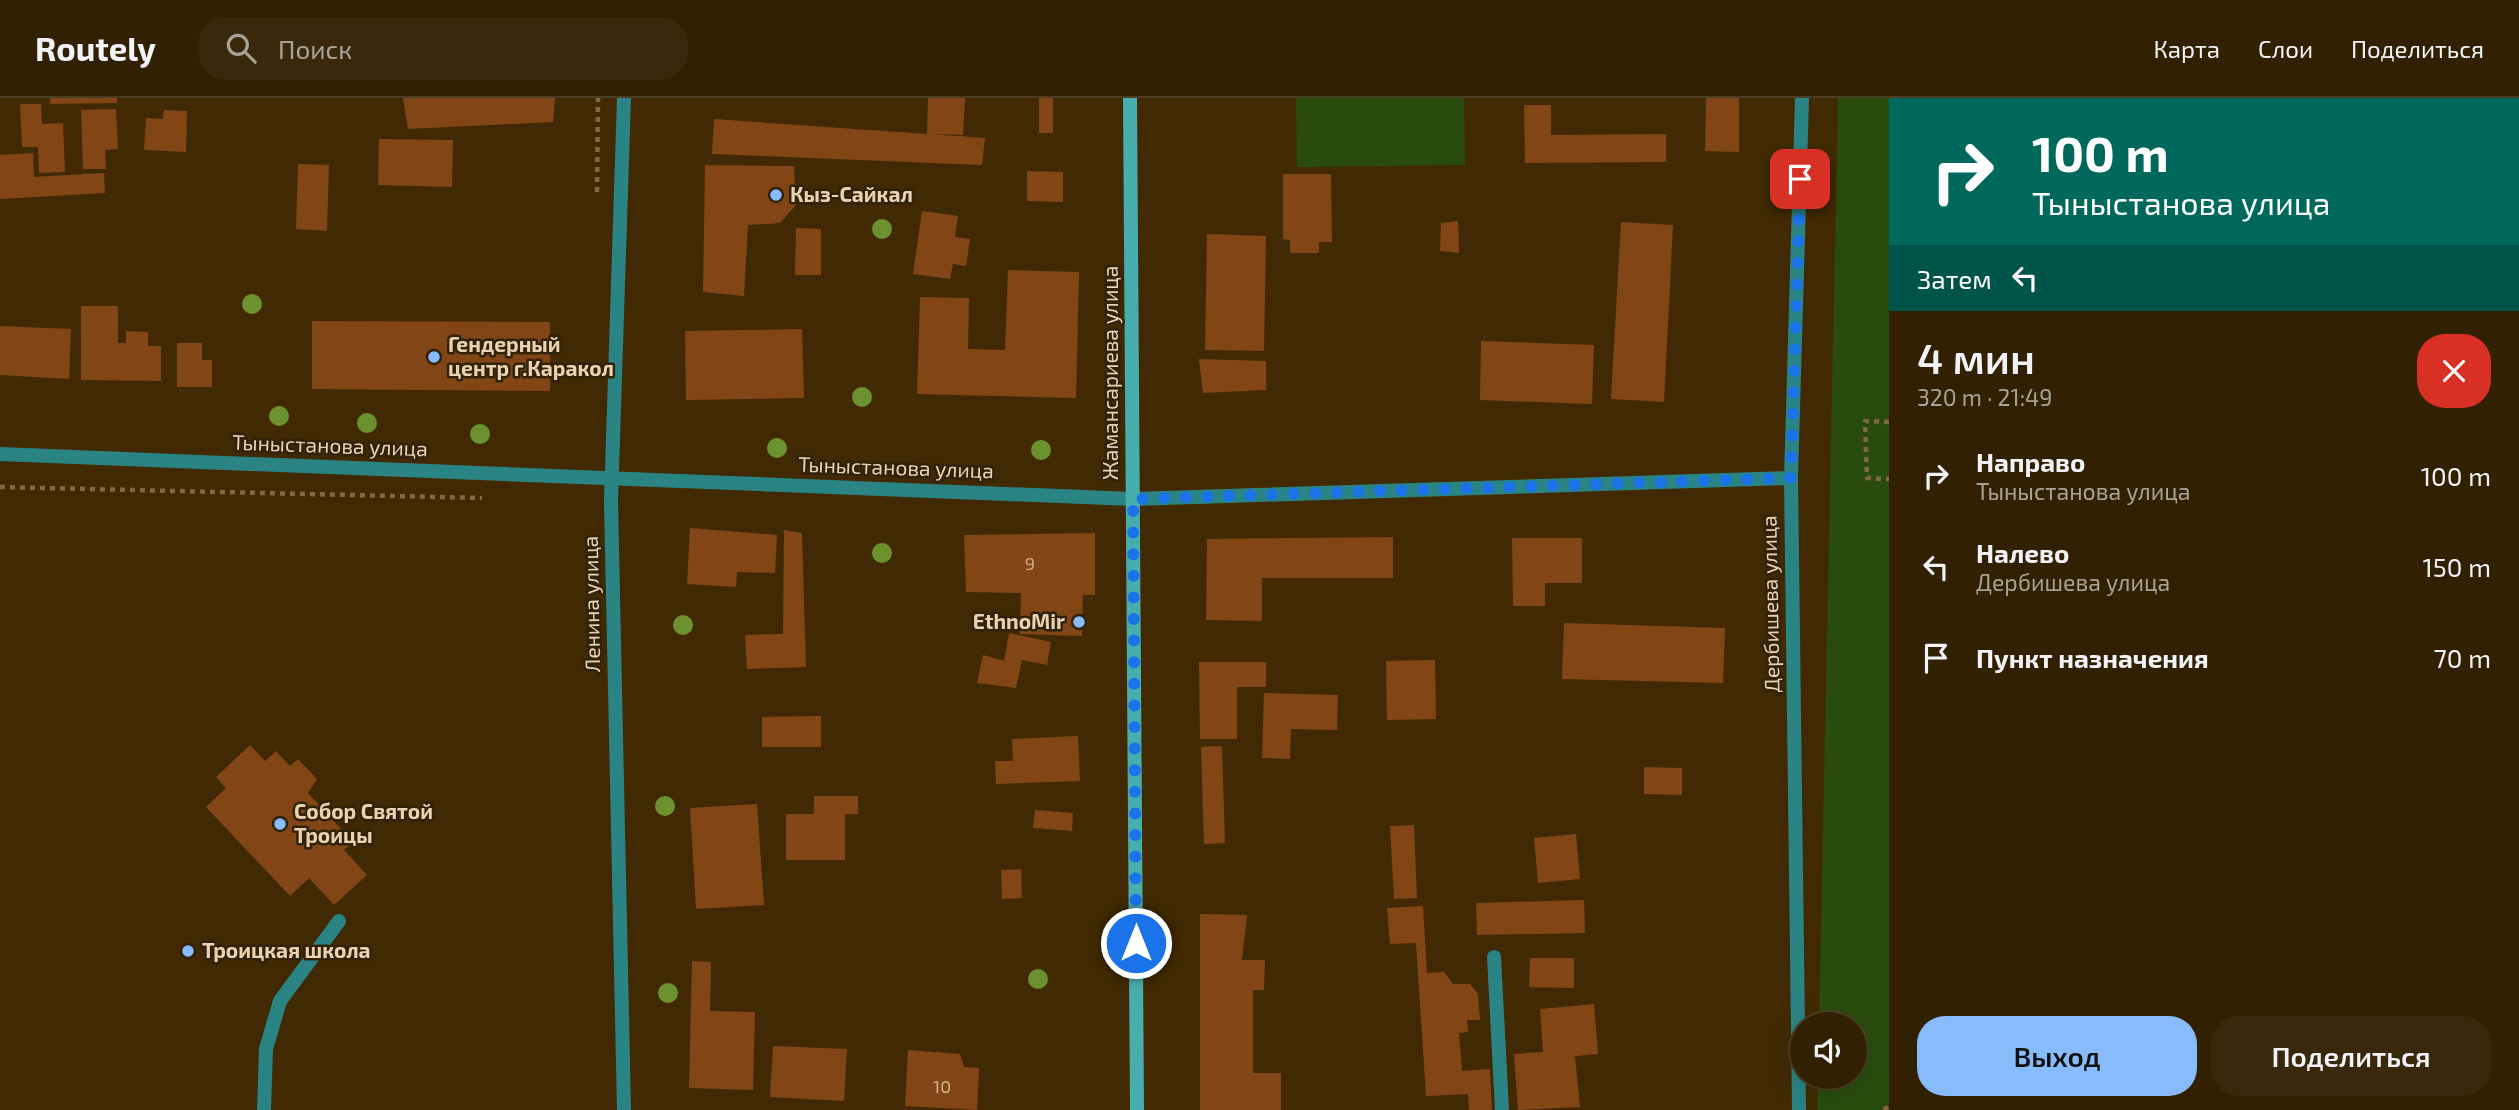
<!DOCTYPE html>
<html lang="ru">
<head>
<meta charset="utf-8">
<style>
  :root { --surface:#312002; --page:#39280c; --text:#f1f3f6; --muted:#a8a399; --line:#4c3e24; --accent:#87bbfb }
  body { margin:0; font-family:"Exo 2",sans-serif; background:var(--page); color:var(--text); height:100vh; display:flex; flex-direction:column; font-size:26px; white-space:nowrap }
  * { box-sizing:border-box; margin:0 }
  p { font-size:23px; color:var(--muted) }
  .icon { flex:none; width:38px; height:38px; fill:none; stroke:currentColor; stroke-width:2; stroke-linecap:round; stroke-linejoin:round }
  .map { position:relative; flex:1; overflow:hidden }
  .sheet { display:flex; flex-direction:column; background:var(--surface); width:630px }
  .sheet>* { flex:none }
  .hud { background:#00695c; color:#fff; overflow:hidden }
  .buttons { position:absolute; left:1790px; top:914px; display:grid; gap:14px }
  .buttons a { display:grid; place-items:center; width:77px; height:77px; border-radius:50%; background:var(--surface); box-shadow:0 7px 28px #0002,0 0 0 2px var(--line); font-size:35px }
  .pin { position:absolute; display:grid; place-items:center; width:60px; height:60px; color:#fff; margin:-30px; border-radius:14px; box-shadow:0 4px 10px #0006 }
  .me { position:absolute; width:77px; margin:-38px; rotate:0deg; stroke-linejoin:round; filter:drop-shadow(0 0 5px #0008) }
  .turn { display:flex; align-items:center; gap:24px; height:147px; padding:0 28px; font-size:32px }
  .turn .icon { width:91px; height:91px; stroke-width:2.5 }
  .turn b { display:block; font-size:49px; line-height:60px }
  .then { display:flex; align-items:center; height:66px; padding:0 28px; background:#0003; gap:14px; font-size:26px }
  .round { display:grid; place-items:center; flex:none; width:74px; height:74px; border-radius:28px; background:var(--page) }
  .overview { display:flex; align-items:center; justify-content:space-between; height:119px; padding:0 28px }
  h1 { font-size:42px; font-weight:600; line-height:52px }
  .button { display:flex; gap:14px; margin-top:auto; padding:14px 28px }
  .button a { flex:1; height:80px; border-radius:28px; background:var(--accent); color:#111; font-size:28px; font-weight:600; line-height:80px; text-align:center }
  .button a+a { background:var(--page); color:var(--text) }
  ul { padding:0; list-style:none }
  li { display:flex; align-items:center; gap:21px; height:91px; padding:0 28px }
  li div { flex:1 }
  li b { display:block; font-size:26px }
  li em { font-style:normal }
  header { display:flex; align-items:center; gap:42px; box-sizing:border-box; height:98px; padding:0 35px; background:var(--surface); border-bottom:2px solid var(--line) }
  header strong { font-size:33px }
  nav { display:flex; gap:38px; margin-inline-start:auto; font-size:24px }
  .search { width:490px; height:63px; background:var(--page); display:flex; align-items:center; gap:18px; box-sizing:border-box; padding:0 24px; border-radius:28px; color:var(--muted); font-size:26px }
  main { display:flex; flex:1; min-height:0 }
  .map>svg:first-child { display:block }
  .green { fill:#294c0e }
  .building { fill:#824616 }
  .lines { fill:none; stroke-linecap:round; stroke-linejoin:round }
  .path { stroke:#816945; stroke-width:4.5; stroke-dasharray:5 5; stroke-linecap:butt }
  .service { stroke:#2a8483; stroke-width:14 }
  .minor { stroke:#2a8483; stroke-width:14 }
  .secondary { stroke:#48aead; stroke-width:14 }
  .tree { fill:#6c912f }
  .route { stroke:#1a73e8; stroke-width:12; stroke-dasharray:0 21.6 }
  .poi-dot { fill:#87bbfb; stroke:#31220c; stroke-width:2.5 }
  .labels { text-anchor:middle; stroke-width:5; stroke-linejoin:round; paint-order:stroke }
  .number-label { font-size:18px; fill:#d1af8a }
  .poi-label { font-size:21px; font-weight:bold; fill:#ebd2b1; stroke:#31220c; text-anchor:start }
  .street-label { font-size:21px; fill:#ebd2b1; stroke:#31220c }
</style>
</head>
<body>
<header>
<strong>Routely</strong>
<div class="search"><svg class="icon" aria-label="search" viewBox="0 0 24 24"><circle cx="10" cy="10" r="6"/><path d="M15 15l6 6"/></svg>Поиск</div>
<nav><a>Карта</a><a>Слои</a><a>Поделиться</a></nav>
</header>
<main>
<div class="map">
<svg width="1889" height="1012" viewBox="0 0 1889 1012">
  <rect width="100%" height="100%" fill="#412a03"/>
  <!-- green -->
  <g class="green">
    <polygon points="1296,0 1464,0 1465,67 1297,69"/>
    <polygon points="1838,0 1889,0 1889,1012 1817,1012 1818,978 1855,978 1855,926 1819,926"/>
  </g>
  <!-- building -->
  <g class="building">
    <polygon points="50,0 117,0 117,5 50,6"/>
    <polygon points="403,0 555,0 553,24 408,31"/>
    <polygon points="928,0 965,0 963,37 930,36 985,40 982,67 712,56 714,21 927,36"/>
    <rect x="1039" y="0" width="14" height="35"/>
    <polygon points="1706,0 1739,0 1739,54 1705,53"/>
    <polygon points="20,6 41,6 42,26 63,25 65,74 39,75 38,49 22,49"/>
    <polygon points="1524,7 1551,7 1551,37 1666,36 1666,64 1525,65"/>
    <polygon points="116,11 118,51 105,52 106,71 83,71 81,12"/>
    <polygon points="164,12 187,13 186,54 144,52 146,20 163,21"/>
    <polygon points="379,41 453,42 452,89 378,87"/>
    <polygon points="33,55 34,79 104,75 105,95 0,101 0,57"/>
    <polygon points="298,66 329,67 327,133 296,131"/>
    <polygon points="705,67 794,68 796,107 780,125 748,127 744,198 703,194"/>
    <polygon points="1027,73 1063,74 1063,104 1027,103"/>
    <polygon points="1283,76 1331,76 1332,144 1319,144 1319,155 1290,155 1290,142 1283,141"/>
    <polygon points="922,113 958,118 955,139 970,141 966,168 953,166 950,181 913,176"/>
    <polygon points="1458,123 1459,155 1440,153 1441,125"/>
    <polygon points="1621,124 1673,127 1664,304 1611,301"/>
    <polygon points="796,130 821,131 821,177 795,177"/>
    <polygon points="1207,136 1266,138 1264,253 1205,252"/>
    <polygon points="1008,172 1079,174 1076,300 917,296 920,199 969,200 968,251 1005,252"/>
    <polygon points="81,208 118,208 118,245 126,245 126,233 148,234 148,248 161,248 161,283 81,282"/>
    <polygon points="312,223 550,224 550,293 312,291"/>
    <polygon points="0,228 71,231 69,281 0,277"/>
    <polygon points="802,231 804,300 686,302 685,233"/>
    <polygon points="1481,243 1594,247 1592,306 1480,302"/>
    <polygon points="177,245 202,245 202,262 212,262 212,289 177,289"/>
    <polygon points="1199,261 1266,263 1266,292 1203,295"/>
    <polygon points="690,430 777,437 775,475 737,474 736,489 687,486"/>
    <polygon points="784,432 802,435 806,569 747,571 745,537 783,536"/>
    <polygon points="1095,435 1095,497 1083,497 1082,538 1020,536 1021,495 966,494 964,437"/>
    <polygon points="1393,439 1393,480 1262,480 1262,523 1206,522 1207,441"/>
    <polygon points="1512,440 1582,440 1582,485 1545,485 1545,508 1513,508"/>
    <polygon points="1564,525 1725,530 1723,585 1562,581"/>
    <polygon points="1009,535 1051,544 1047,567 1022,562 1016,590 977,585 983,557 1004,563"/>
    <polygon points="1435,562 1436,621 1387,622 1386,563"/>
    <polygon points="1199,564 1266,564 1266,589 1237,589 1237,641 1200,641"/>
    <polygon points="1264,595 1338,597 1337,632 1291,631 1290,661 1262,660"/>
    <polygon points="821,618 821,649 762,649 762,619"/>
    <polygon points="1078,638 1080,683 996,686 995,663 1013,663 1012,641"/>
    <polygon points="250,647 265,663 276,653 290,668 298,661 317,681 308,695 353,744 344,752 367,777 334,807 309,780 290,798 206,709 226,690 216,679"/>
    <polygon points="1222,648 1225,745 1204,746 1201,649"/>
    <polygon points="1644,669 1682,670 1682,697 1644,696"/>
    <polygon points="814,698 858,698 858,716 845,716 845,762 786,762 786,716 814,716"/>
    <polygon points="757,706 764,807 696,811 690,710"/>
    <polygon points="1035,712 1073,715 1072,733 1033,730"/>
    <polygon points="1414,727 1417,800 1394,801 1390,728"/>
    <polygon points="1576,736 1580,781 1538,785 1534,740"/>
    <polygon points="1021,771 1022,800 1002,801 1001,772"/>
    <polygon points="1584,802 1585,835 1477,837 1476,805"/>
    <polygon points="1423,808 1427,875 1444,874 1453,886 1470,886 1478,896 1480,922 1467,922 1468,934 1459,935 1462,973 1490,971 1492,1012 1469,1012 1468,996 1426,998 1416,845 1390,846 1387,810"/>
    <polygon points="1200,816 1247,817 1242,862 1265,862 1264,892 1253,892 1253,975 1281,975 1281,1012 1200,1012"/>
    <polygon points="1530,860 1574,860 1574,890 1529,889"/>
    <polygon points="692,863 711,864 710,913 755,914 753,992 689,990"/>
    <polygon points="1594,906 1598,956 1575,958 1580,1009 1518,1012 1514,956 1543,954 1540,911"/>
    <polygon points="773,948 847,951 844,1003 770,999"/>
    <polygon points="908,952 960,956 964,969 979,970 977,1012 905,1008"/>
  </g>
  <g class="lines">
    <!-- path -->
    <g class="path">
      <polyline points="597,94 598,0"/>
      <polyline points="1889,324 1865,323 1867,380 1889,381"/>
      <polyline points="0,389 482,400"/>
      <polyline points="1884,1012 1889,1008"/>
    </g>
    <!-- service -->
    <g class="service">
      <polyline points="1494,859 1502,1012"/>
      <polyline points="264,1012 266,951 280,903 339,823"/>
    </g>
    <!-- minor -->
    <g class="minor">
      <polyline points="624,0 611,403 624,1012"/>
      <polyline points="0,356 1133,401 1791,380"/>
      <polyline points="1799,1012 1791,380 1802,0"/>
    </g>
    <!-- secondary -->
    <polyline class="secondary" points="1130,0 1137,1012"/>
  </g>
  <!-- trees -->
  <g class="tree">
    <circle cx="882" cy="131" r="10"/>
    <circle cx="252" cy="206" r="10"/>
    <circle cx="862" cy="299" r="10"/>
    <circle cx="279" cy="318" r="10"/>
    <circle cx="367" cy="325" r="10"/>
    <circle cx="480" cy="336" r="10"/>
    <circle cx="777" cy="350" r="10"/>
    <circle cx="1041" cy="352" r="10"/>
    <circle cx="882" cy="455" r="10"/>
    <circle cx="683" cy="527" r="10"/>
    <circle cx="665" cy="708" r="10"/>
    <circle cx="1038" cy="881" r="10"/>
    <circle cx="668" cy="895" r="10"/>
  </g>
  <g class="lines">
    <!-- route -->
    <polyline class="route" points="1136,845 1133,401 1791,380 1800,81"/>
  </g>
  <!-- markers -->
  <g class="poi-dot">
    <circle cx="776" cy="97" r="7"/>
    <circle cx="434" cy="259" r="7"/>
    <circle cx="1079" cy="524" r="7"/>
    <circle cx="280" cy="726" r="7"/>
    <circle cx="188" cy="853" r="7"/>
  </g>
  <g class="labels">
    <!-- number labels -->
    <g class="number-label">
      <text x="1030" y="472">9</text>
      <text x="942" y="995">10</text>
    </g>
    <!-- poi labels -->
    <g class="poi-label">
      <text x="790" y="104">Кыз-Сайкал</text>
      <text x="448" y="254">Гендерный<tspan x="448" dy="24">центр г.Каракол</tspan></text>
      <text x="1065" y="531" text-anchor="end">EthnoMir</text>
      <text x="294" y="721">Собор Святой<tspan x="294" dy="24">Троицы</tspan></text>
      <text x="202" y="860">Троицкая школа</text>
    </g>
    <!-- street labels -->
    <g class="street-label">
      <text transform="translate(1111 275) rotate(-90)" y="7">Жамансариева улица</text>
      <text transform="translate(330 348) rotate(2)" y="7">Тыныстанова улица</text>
      <text transform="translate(896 370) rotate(2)" y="7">Тыныстанова улица</text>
      <text transform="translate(592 506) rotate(-91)" y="7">Ленина улица</text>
      <text transform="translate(1771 506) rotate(-91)" y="7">Дербишева улица</text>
    </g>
  </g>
</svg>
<div class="buttons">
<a><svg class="icon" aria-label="sound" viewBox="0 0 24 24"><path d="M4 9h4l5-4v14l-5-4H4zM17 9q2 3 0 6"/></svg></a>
</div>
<div class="pin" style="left:1800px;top:81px;background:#d93025"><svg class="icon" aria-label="arrive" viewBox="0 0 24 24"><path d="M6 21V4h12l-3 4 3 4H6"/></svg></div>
<svg class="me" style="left:1136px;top:845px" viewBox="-20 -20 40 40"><circle r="17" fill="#1a73e8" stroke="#fff" stroke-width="3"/><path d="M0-11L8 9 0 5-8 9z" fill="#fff"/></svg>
</div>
<section class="sheet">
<div class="hud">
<div class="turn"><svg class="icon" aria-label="right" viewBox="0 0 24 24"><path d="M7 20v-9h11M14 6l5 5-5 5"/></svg><div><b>100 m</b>Тыныстанова улица</div></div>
<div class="then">Затем<svg class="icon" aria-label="left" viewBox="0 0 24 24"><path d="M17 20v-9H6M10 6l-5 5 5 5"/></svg></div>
</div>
<div class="overview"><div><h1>4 мин</h1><p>320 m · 21:49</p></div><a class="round" style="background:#d93025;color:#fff"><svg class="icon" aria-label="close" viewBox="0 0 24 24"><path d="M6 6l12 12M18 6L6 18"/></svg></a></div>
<ul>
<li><svg class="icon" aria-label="right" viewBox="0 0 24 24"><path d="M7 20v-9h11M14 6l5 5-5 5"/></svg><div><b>Направо</b><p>Тыныстанова улица</p></div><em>100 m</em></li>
<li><svg class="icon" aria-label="left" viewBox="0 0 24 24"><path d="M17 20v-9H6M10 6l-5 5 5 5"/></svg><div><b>Налево</b><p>Дербишева улица</p></div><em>150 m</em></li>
<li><svg class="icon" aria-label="arrive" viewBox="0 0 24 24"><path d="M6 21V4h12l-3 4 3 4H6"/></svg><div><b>Пункт назначения</b></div><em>70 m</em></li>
</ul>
<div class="button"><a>Выход</a><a>Поделиться</a></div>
</section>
</main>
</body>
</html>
